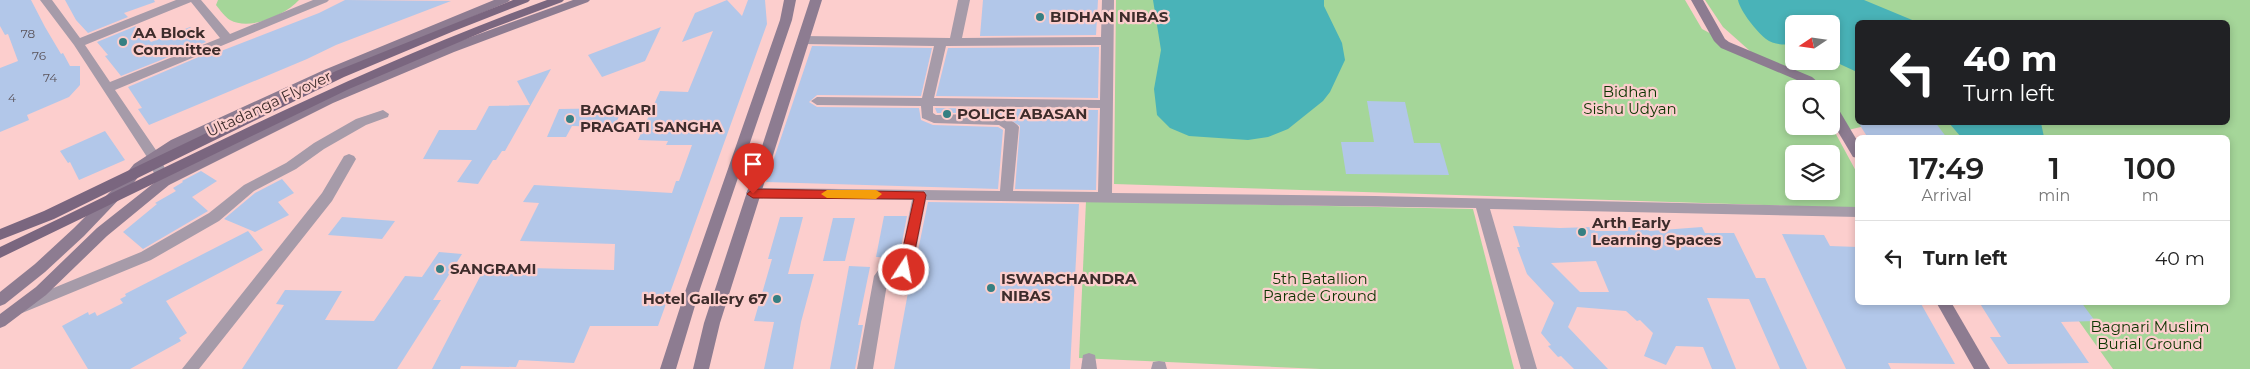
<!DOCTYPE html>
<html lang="en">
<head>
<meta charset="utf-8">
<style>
  :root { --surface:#fff; --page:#f6f6f6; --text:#222; --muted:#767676; --line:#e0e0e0 }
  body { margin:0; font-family:Montserrat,sans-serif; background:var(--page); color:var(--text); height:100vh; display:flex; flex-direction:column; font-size:19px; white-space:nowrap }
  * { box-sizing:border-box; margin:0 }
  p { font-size:16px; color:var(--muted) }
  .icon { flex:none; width:28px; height:28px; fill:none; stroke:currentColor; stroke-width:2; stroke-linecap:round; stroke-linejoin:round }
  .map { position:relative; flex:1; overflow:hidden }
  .panel { position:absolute; left:1855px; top:135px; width:375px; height:170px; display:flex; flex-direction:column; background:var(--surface); border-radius:8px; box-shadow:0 2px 8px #0003 }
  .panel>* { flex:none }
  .banner { position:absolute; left:1855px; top:20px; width:375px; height:105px; border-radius:8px; box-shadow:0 2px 8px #0003; background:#202124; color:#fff; overflow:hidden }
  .needle { width:32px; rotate:257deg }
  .tools { position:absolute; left:1785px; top:15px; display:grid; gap:10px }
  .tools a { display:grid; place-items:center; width:55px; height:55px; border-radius:8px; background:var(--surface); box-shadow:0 2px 8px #0003; font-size:25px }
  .pin { position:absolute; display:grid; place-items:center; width:42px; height:42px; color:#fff; margin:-51px -21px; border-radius:50% 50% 50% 0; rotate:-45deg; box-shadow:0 0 5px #0007 }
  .pin .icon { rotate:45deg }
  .me { position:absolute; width:55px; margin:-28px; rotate:11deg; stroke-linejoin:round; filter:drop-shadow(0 0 4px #0008) }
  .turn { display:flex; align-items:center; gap:18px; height:105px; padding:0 25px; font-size:22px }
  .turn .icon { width:65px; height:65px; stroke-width:2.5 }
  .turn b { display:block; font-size:35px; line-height:42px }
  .eta { display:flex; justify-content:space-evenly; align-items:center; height:85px; text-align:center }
  .eta b { font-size:30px; font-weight:600; line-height:35px }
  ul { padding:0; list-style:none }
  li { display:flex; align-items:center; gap:15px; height:75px; padding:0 25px; border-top:1px solid var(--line) }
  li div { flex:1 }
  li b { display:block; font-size:19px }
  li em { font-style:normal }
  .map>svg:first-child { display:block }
  .green { fill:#a5d699; fill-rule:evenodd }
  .water { fill:#49b3b8 }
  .building { fill:#b2c7e9; fill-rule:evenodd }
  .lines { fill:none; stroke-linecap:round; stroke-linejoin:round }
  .minor { fill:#a69ba9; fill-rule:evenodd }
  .secondary { fill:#8d7c91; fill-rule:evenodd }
  .primary { fill:#7a667f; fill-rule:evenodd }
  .route { fill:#d93025; stroke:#8d1f18 }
  .slow { fill:#f59e0b }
  .poi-dot { fill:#367f82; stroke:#fccecd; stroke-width:2 }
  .labels { text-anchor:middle; stroke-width:4.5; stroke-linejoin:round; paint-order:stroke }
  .number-label { font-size:12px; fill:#5a535a }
  .poi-label { font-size:15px; font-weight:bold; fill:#3d2c2b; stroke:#fccecd; text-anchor:start }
  .park-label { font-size:15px; fill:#0d3501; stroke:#fccecd }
  .street-label { font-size:15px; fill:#3d2c2b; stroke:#fccecd }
</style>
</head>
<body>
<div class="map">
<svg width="2250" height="369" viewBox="0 0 2250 369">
  <rect width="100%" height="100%" fill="#fccecd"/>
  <!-- green -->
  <g class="green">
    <path d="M218,0H299C285,15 250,31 230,20C225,17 220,10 216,5Z"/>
    <path d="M1116,0H1685L1702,29L1759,59L1723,27L1705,0H2250V369H2113L2066,303L2228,302V138L1894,137L1869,125L1844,131L1831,121V89H1794V126L1831,125L1857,173V208L1114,184ZM1858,22H2228V122H1858ZM1794,24H1831V61H1794ZM1794,154H1831V191H1794Z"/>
    <polygon points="1086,201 1473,209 1514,369 1321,369 1079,358"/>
  </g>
  <!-- water -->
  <g class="water">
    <polygon points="1153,0 1324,0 1324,6 1342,43 1345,60 1330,92 1323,101 1288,129 1268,137 1248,140 1189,136 1170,128 1157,115 1154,89 1161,50"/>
    <path d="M1738,0H1864L1917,22H1858L1857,72L1831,60V24H1794V44C1785,45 1773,45 1766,39C1757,32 1740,11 1738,0Z"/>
    <polygon points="1949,123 2041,123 2044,137 1961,137"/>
  </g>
  <!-- building -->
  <g class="building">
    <polygon points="0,0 31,0 45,27 61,54 63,53 70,66 80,66 80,85 69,97 27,115 29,120 0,132 0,68 18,61 8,34 5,35 0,26"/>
    <polygon points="65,0 154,0 155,2 124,13 128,17 88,33 76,20"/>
    <polygon points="345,0 451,1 336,45 307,59 149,125 138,109 142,108 128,87 215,50 221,51 319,13"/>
    <polygon points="727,0 742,16 748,0 765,0 767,24 658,326 590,326 574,363 519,360 516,367 461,366 460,369 432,369 485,267 614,270 615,244 520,241 539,203 523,202 534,185 672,193 676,181 679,181 692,145 666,145 668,141 638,140 660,91 688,92 713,31 682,42 695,13"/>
    <polygon points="983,0 1098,0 1096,35 980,36"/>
    <polygon points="136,26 151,42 190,27 206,42 121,76 105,56 108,55 97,42"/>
    <polygon points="661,27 645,61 602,77 588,55"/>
    <polygon points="812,46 932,48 921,96 817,95 809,102 817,107 919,108 921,120 933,125 998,127 1003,130 998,189 766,182"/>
    <polygon points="1099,47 1098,98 936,96 948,48"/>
    <polygon points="551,69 505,151 502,151 496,160 493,160 478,184 457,182 472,160 423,159 439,130 476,130 489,106 530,105 517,81"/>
    <polygon points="1367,101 1405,102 1414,143 1440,143 1449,175 1346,174 1341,142 1374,142"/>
    <polygon points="623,108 614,127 572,126 566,137 547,137 559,109"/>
    <polygon points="935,108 1098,110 1096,190 1015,189 1020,126 1004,116 981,113 937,113"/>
    <polygon points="1858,122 1935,122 1947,138 1868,138"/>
    <polygon points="105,131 125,160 79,180 70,162 68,163 60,151"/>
    <polygon points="201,171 217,181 192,197 208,211 143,249 123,232 157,204 155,203 176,191 173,188 183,182 182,181"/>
    <polygon points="282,179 294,193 278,202 289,215 255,232 224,219 255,193"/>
    <polygon points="928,202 1079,204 1070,369 894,369 911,276 914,270"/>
    <polygon points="884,216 907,216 899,258 876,257"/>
    <polygon points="342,217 395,221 382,239 328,235"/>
    <polygon points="780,217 803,217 788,274 814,274 801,322 793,369 764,369 774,322 754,321 772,259 768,259"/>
    <polygon points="833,218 855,218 845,261 823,261"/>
    <path d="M1513,226L1560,228L1593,227L1595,231H1628L1627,227H1648L1649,231L1702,227L1705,233H1734L1756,278H1765L1807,369H1780L1749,299L1707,298L1736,369H1712L1703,347L1676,346L1666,365L1644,356L1653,333L1640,320L1637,321L1626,311L1577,307L1568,327L1608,369H1574L1561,356L1558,357L1548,346L1551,345L1541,333L1554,303L1527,274L1517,247H1520ZM1596,261L1609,292H1580L1551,263Z"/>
    <polygon points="248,231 263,250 166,301 187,333 179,338 181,341 130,369 88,369 62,326 88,312 89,315 95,312 97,316 123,303 120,299 126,296 125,294"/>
    <polygon points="1782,234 1824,235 1830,246 1858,247 1858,302 1920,302 1955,364 1888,363 1891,369 1846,369"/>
    <polygon points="439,252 462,254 433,300 441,300 397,369 242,369 284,305 276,304 285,290 342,291 325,320 374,321 405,276 422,277"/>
    <polygon points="849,266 870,267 858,325 863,325 855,369 830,369"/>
    <polygon points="1979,302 2081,302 2095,321 2061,322 2089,363 2008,364 1990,337 2001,337"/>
  </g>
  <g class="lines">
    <!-- minor -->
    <g class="minor">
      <path d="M40,0H52L80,38L176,0H201L230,34L313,0H329L327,2L115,90L158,153L171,182L169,185H159L147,157L74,45ZM191,2L220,38L110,82L85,45Z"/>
      <path d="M958,0H970L962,38L1101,37L1102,0H1114L1112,193L1375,196L1858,207V217L1490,209L1537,369H1521L1476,208L926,200L912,270L910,274L888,278L873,369H857L874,276L880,268L899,265L912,200L753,198L748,196L746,193L748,190L753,188L1000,191L1005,129L999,125L934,123L922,118L921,106L817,105L811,101L817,97L922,98L934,46L803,44L797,40L803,36L950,38ZM1101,45L1100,100L934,98L946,46ZM933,106L1100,108L1098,192L1013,191L1019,127C1007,110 956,115 936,115L933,113Z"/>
      <polygon points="383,110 389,114 388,117 366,125 324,149 296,169 254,191 219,221 151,260 27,311 22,313 17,311 14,307 17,303 141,252 209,213 244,185 286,163 314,143 356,119"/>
      <polygon points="349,154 354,156 356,159 332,201 199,369 182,369 322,193 344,156"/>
      <polygon points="1089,353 1095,355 1097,369 1081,369 1083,355"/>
      <polygon points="1159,361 1165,362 1167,369 1151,369 1153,362"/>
    </g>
    <!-- secondary -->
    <g class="secondary">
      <polygon points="494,0 510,0 508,2 332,76 181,146 144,170 127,191 84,236 45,272 5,304 0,306 0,292 35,264 74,228 117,185 134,164 171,140 324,70"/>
      <polygon points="573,0 590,0 588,2 454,52 333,103 169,185 107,236 46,295 5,326 0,328 0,314 36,287 97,228 159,179 323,97 446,46"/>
      <polygon points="784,0 796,0 792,20 700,289 676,369 660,369 686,289 780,20"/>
      <polygon points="810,0 822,0 720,323 709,369 693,369 704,323"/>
      <polygon points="1691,0 1703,0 1725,39 1729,42 1812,77 1826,89 1811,89 1804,83 1721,48 1714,41"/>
      <polygon points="1831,104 1836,105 1858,142 1858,158 1853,157 1831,120"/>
      <polygon points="1936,302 1951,302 1990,369 1974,369"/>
    </g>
    <!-- primary -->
    <g class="primary">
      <polygon points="513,0 530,0 528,2 454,31 344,77 54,219 0,240 0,229 44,211 336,71"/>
      <path d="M547,0H564L562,2L490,29L349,89L0,258V247C181,161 358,68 547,0Z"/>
    </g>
  </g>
  <!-- route -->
  <polygon class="route" points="753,189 924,192 926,195 911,270 904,275 898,270 914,199 753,198 747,194"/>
  <!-- slow -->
  <polygon class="slow" points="827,190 876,190 882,194 876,199 827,198 821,194"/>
  <!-- markers -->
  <g class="poi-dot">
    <circle cx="1040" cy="17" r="5"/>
    <circle cx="123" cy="42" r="5"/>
    <circle cx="947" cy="114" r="5"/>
    <circle cx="570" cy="119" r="5"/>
    <circle cx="1582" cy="232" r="5"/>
    <circle cx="440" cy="269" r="5"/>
    <circle cx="991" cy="288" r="5"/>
    <circle cx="777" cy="299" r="5"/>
  </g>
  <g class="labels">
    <!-- number labels -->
    <g class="number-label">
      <text x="28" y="38">78</text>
      <text x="39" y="60">76</text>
      <text x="50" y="82">74</text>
      <text x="12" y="102">4</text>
    </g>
    <!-- poi labels -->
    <g class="poi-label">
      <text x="1050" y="22">BIDHAN NIBAS</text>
      <text x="133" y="38">AA Block<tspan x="133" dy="17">Committee</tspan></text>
      <text x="580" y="115">BAGMARI<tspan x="580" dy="17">PRAGATI SANGHA</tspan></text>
      <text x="957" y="119">POLICE ABASAN</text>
      <text x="1592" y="228">Arth Early<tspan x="1592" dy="17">Learning Spaces</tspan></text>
      <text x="450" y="274">SANGRAMI</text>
      <text x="1001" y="284">ISWARCHANDRA<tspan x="1001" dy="17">NIBAS</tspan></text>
      <text x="767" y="304" text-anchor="end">Hotel Gallery 67</text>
    </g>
    <!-- park labels -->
    <g class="park-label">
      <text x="1630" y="97">Bidhan<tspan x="1630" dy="17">Sishu Udyan</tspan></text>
      <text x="1320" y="284">5th Batallion<tspan x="1320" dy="17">Parade Ground</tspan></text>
      <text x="2150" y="332">Bagnari Muslim<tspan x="2150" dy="17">Burial Ground</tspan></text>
    </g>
    <!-- street labels -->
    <g class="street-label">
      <text transform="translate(269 104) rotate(-25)" y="5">Ultadanga Flyover</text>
    </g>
  </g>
</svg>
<div class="tools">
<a><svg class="needle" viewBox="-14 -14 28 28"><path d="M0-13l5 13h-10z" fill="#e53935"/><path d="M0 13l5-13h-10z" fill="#767676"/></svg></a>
<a><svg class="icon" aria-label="search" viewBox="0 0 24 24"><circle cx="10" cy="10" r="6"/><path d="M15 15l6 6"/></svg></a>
<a><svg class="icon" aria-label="layers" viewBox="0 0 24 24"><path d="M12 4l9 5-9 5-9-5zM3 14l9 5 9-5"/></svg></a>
</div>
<div class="pin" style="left:753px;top:194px;background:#d93025"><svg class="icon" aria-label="arrive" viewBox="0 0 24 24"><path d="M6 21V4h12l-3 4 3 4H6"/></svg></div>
<svg class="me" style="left:904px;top:270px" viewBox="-20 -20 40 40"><circle r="17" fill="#d93025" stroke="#fff" stroke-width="3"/><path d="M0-11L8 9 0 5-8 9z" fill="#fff"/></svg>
<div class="banner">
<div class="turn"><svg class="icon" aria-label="left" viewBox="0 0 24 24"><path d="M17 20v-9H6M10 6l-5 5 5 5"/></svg><div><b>40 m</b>Turn left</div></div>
</div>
<section class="panel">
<div class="eta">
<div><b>17:49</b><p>Arrival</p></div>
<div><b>1</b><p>min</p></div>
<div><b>100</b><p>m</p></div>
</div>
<ul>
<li><svg class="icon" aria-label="left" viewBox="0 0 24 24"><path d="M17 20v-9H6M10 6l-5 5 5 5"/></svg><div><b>Turn left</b></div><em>40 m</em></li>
</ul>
</section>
</div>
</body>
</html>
